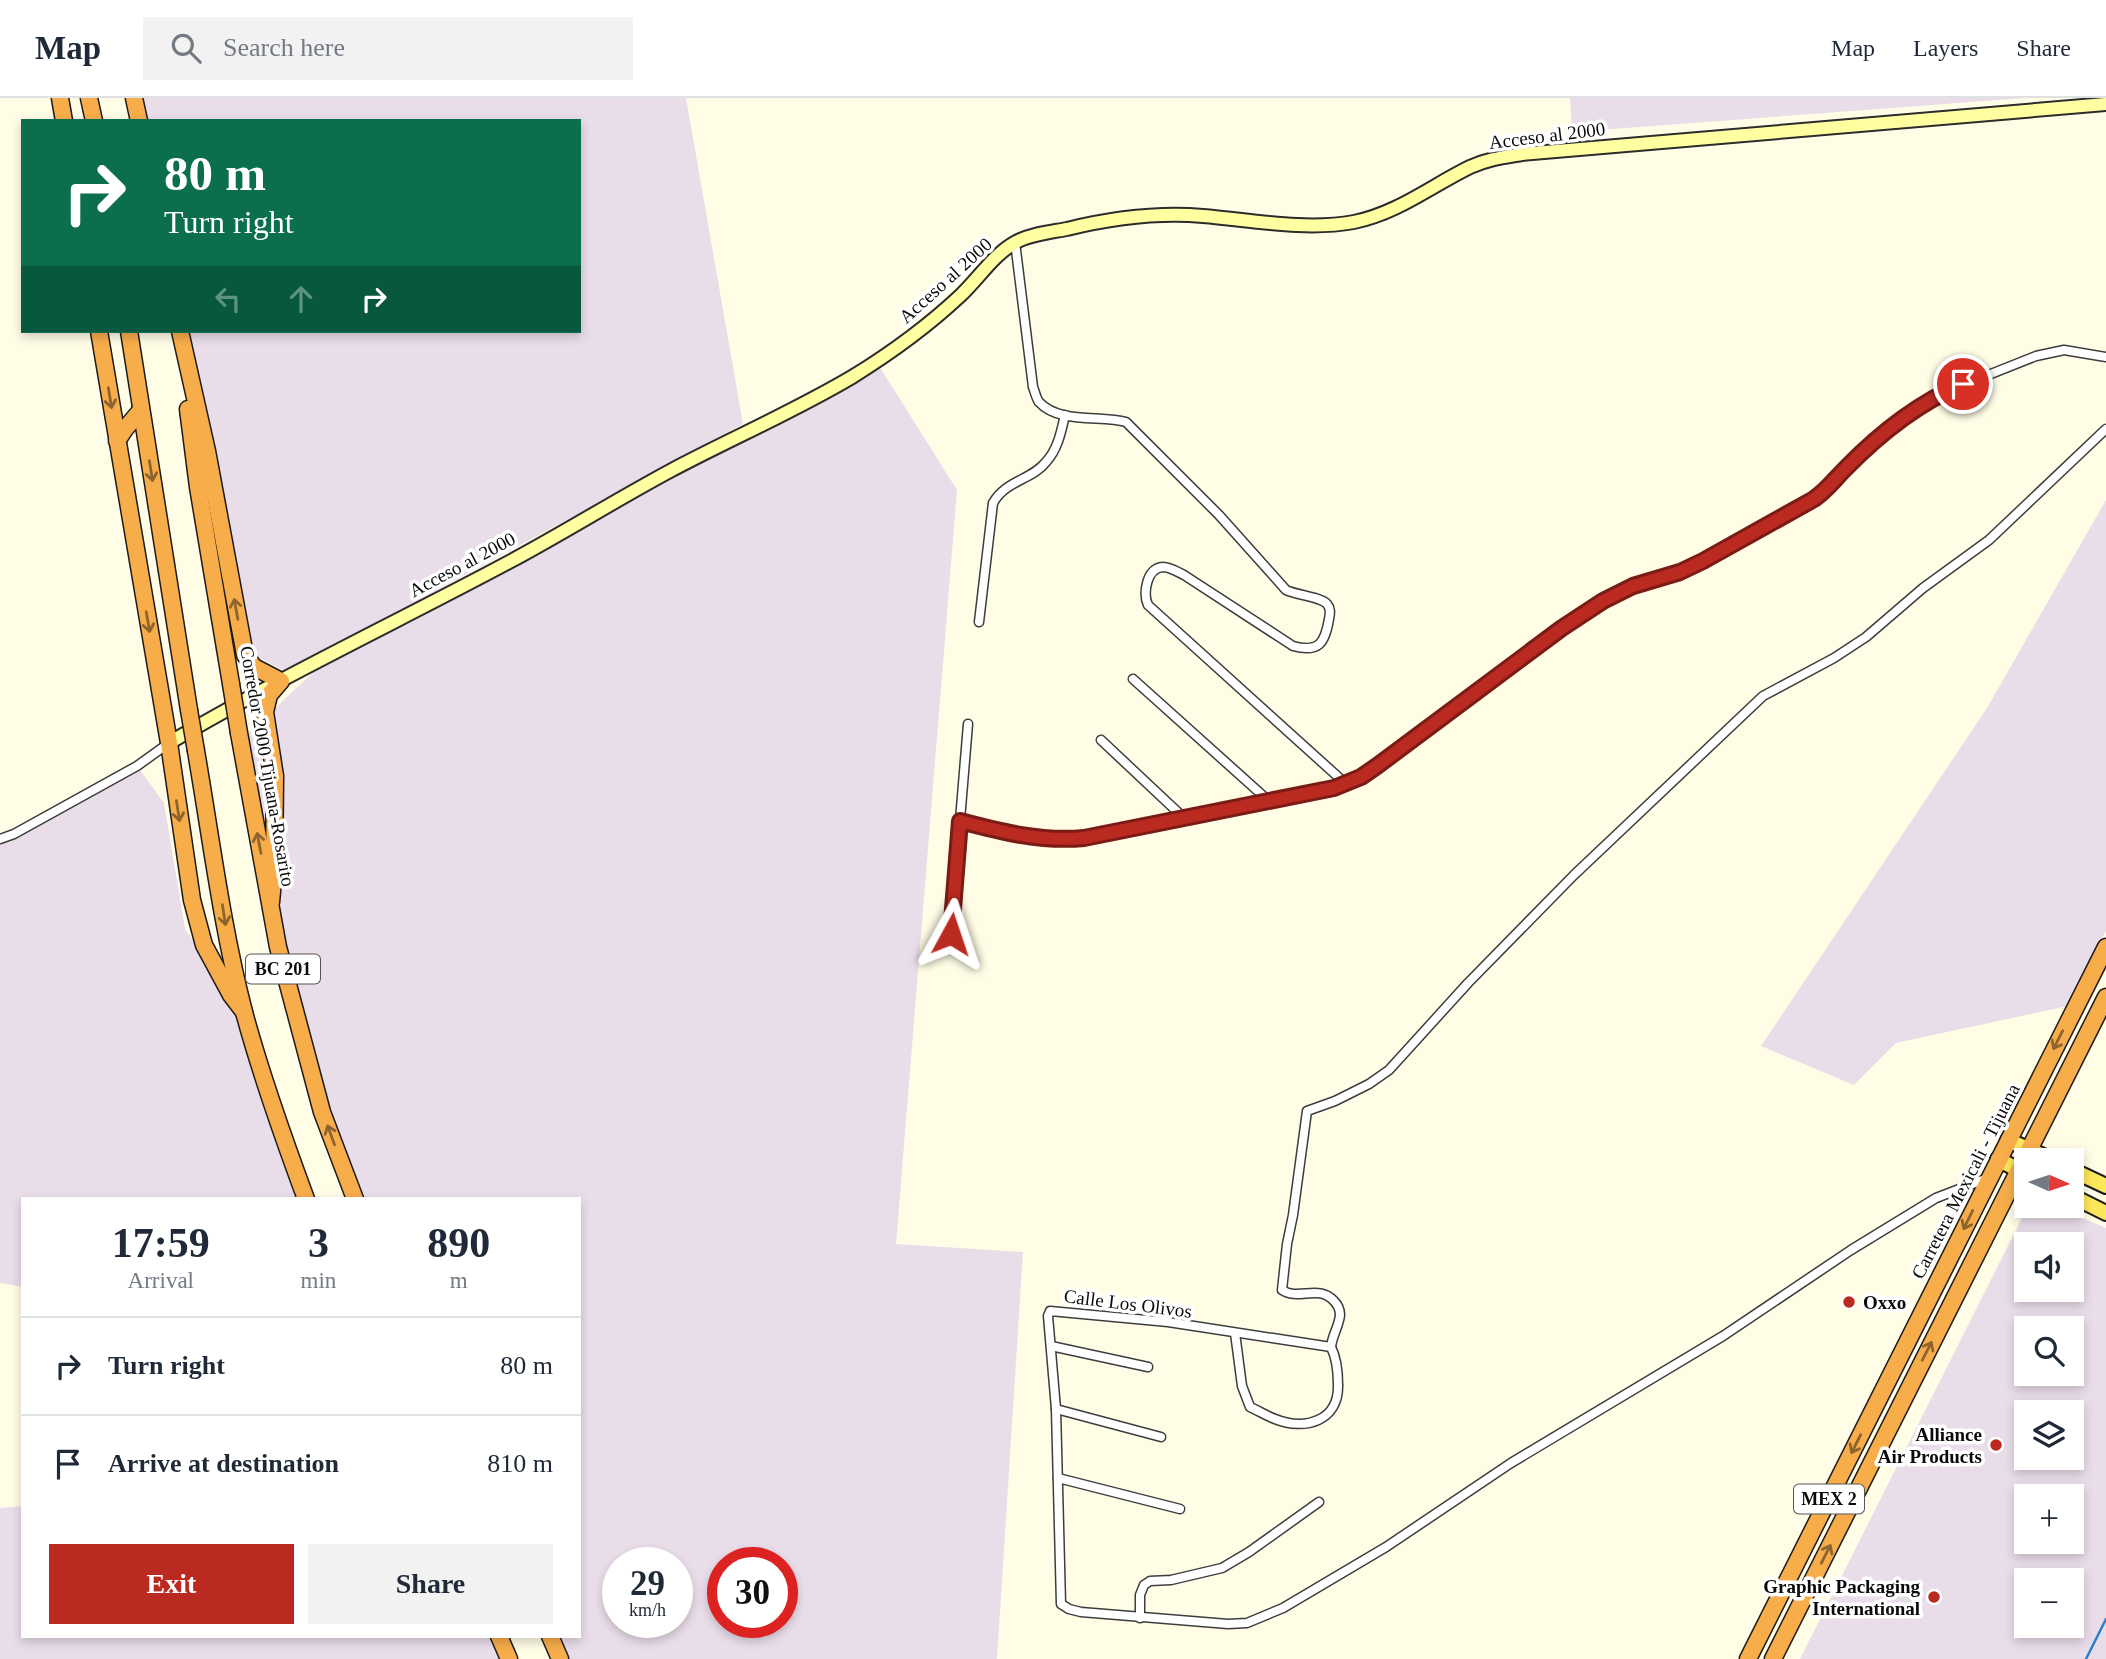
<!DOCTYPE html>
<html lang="en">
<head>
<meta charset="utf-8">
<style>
  :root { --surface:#fff; --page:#f2f2f3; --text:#1f2937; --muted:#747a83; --line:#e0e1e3; --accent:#bb2a20 }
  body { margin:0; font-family:Georgia,serif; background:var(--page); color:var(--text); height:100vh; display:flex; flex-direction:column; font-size:26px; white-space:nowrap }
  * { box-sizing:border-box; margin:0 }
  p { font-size:23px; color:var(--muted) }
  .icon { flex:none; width:38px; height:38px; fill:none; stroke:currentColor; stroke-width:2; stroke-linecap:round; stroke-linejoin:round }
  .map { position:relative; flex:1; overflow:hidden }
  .sheet { position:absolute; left:21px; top:1099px; width:560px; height:441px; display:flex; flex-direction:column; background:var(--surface); border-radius:0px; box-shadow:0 4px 10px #0003 }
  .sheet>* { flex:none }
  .hud { position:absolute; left:21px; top:21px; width:560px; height:214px; border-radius:0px; box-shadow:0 4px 10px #0003; background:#0b6e4f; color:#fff; overflow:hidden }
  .needle { width:46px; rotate:93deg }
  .fabs { position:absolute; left:2014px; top:1050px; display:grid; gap:14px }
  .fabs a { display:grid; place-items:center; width:70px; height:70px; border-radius:0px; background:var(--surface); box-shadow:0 4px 10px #0003; font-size:35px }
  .speed { position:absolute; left:602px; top:1449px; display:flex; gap:14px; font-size:35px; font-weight:700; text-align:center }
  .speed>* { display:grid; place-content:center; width:91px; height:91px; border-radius:50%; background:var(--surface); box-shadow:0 4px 10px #0003; line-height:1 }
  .speed small { font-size:18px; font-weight:400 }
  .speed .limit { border:10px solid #d22; background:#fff; color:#111 }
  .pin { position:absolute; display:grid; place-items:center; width:60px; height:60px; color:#fff; margin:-30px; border:4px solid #fff; border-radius:50%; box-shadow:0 2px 7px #0007 }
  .me { position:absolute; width:77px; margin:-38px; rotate:5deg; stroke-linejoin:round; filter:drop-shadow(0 0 5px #0008) }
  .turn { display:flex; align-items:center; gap:24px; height:147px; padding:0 28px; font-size:32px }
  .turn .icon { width:91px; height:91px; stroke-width:2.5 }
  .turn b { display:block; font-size:49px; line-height:60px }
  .lanes { display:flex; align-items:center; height:66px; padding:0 28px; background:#0003; justify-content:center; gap:35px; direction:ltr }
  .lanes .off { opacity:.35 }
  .eta { display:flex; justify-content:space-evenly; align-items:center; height:119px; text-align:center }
  .eta b { font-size:42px; font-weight:700; line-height:49px }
  .primary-button { display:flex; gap:14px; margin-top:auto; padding:14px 28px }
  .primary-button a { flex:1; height:80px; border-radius:0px; background:var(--accent); color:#fff; font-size:28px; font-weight:700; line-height:80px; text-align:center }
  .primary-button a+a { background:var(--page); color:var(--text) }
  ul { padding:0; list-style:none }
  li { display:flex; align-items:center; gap:21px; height:98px; padding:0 28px; border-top:2px solid var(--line) }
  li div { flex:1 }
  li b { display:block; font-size:26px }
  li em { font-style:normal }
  header { display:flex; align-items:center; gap:42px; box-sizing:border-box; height:98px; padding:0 35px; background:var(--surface); border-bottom:2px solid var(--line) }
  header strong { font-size:33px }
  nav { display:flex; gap:38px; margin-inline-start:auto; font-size:24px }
  .search { width:490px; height:63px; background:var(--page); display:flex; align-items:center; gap:18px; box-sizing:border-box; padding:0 24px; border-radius:0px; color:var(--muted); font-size:26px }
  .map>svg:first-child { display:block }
  .industrial { fill:#e9dde9; fill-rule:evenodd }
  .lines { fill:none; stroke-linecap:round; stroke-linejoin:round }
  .stream { stroke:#2f7ed0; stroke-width:2.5 }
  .street-casing { stroke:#3d3d3d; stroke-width:11 }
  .secondary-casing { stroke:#2c2c2c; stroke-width:16 }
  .primary-casing { stroke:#1b1b1b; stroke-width:18 }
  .highway-casing { stroke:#1b1b1b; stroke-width:19 }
  .street { stroke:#fff; stroke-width:8 }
  .secondary { stroke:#ffffa1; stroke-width:12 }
  .primary { stroke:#fce659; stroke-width:14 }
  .highway { stroke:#f8ad4b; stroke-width:16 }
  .highway-bridge-casing { stroke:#1b1b1b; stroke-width:19; stroke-linecap:butt }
  .highway-bridge { stroke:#f8ad4b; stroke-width:16 }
  .oneway { stroke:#8d642e }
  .route-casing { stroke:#7a1b15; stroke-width:18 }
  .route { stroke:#bb2a20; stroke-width:12 }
  .poi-dot { fill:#bb2a20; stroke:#fff; stroke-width:2.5 }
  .labels { text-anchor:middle; stroke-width:7; stroke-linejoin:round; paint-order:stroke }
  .shield { fill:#fff; stroke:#545454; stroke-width:2 }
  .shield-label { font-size:18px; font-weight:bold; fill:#0a0a0a }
  .street-label { font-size:19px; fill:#0a0a0a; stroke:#fff }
  .poi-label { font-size:19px; font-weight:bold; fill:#0a0a0a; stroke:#fff; text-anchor:end }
</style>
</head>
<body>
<header>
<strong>Map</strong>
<div class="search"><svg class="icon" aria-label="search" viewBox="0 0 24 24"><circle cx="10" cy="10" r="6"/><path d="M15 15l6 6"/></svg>Search here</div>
<nav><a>Map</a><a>Layers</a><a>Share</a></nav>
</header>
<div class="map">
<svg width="2106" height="1561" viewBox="0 0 2106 1561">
  <rect width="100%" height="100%" fill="#fffde6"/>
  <!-- industrial -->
  <g class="industrial">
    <polygon points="141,0 686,0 743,326 287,574 255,558 189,233 579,233 579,23 146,23"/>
    <polygon points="1570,0 2025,0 1572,34"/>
    <path d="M876,263L957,392L896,1146L1023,1154L997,1561H560L550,1538H579V1101H356L278,849L241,642L336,553ZM618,1465H677V1524H618ZM723,1465H782V1524H723Z"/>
    <polygon points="2106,402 2106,833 2068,908 1896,945 1854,987 1761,948 1987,610"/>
    <polygon points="137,668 164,705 185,831 244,914 307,1101 23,1101 23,1189 0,1185 0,741"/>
    <path d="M2028,1108H2055L2106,1130V1561H1800ZM2026,1146H2072V1192H2026ZM2026,1230H2072V1276H2026ZM2072,1314V1360H2026V1314ZM2026,1398H2072V1444H2026ZM2026,1482H2072V1528H2026Z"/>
    <polygon points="23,1408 23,1538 499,1538 509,1561 0,1561 0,1410"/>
  </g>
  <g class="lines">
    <!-- stream -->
    <polyline class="stream" points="2086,1561 2106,1521"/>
    <!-- street casing -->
    <g class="street-casing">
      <g id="street">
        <path d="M1015,144L1033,289C1035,294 1036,300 1039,304C1059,326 1101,317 1126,324L1219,417L1286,492C1296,497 1321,499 1327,506C1331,511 1330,515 1329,521C1325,545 1319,555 1293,548L1184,477C1178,474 1170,469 1163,469C1146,470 1143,496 1148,507L1346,686"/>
        <path d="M979,524L993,405C1006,382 1032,382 1046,364C1058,351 1061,334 1065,317"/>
        <polyline points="1133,581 1270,704"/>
        <polyline points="968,626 960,722 1043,742 1084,740 1334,690 1361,679 1377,668 1562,530 1603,503 1633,488 1680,474 1726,451 1828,392 1845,371 1912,313 1943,295 2036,258 2064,252 2106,259"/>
        <polyline points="1101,642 1184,720"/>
        <polyline points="0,741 14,736 137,668 169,645"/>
        <polyline points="951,836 960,722"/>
        <path d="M1235,1235L1242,1288L1250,1309C1259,1313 1267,1318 1275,1321C1305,1333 1339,1323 1338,1287C1338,1273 1337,1261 1331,1249"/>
        <polyline points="1051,1248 1148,1269"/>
        <polyline points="1331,1249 1168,1224 1050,1213 1048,1218 1056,1311 1061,1506 1069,1511 1081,1514 1228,1526 1247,1525 1283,1510 1386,1449 1511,1365 1723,1238 1851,1152 1936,1100 1988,1080"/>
        <path d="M1331,1249C1332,1238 1339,1228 1340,1217C1340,1211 1338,1207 1334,1203C1319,1186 1298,1203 1282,1192L1287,1146L1293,1117L1307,1013L1335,1003L1369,986L1389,972L1468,885L1574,777L1763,598L1834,560L1866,539L1923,490L1989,442L2106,331"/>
        <polyline points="1056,1311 1161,1339"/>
        <polyline points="1058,1380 1180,1411"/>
        <polyline points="1140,1520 1140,1497 1144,1487 1150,1483 1171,1482 1222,1470 1249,1454 1319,1404"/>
      </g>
    </g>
    <!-- secondary casing -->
    <g class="secondary-casing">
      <path id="secondary" d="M169,645C280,579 397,524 511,463C565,434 616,402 670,373C730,341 793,314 852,279C891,255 928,228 961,197C979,180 994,156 1016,144C1031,136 1051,134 1067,131C1112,120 1156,114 1203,118C1251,122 1305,133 1354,124C1398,115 1431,88 1470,69C1487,61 1504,59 1522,56L2106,6"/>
    </g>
    <!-- primary casing -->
    <g class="primary-casing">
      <g id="primary">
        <polyline points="2008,1042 2052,1062"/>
        <polyline points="1998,1061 2026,1076"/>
        <polyline points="2072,1072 2106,1088"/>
        <polyline points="2072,1098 2106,1115"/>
      </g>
    </g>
    <!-- highway casing -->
    <g class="highway-casing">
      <g id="highway">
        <polyline points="60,0 64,23"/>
        <polyline points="89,0 94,23"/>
        <polyline points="134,0 139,23"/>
        <polyline points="99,233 169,645 192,802 204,847 231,897 244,914"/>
        <polyline points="129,233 189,612"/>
        <polyline points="180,233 207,353 245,557 254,569 281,583 269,597 265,614 275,678 274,772 271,804"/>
        <polyline points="188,311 198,389 231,586"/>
        <polyline points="117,343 125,331 141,312"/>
        <polyline points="239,635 278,849 322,1014 355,1101"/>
        <path d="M196,653C211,740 222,829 244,914C261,977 283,1039 306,1101"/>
        <polyline points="499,1538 509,1561"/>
        <polyline points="550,1538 560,1561"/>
        <polyline points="1748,1561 2106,849"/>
        <polyline points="1773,1561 2106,899"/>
      </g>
    </g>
    <!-- street -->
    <use href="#street" class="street"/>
    <!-- secondary -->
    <use href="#secondary" class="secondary"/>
    <!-- primary -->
    <use href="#primary" class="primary"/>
    <!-- highway -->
    <use href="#highway" class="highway"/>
    <!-- highway-bridge casing -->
    <g class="highway-bridge-casing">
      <g id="highway-bridge">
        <polyline points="231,586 239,635"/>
        <polyline points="189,612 196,653"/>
      </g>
    </g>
    <!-- highway-bridge -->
    <use href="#highway-bridge" class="highway-bridge"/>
  </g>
  <!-- one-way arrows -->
  <defs><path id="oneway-shaft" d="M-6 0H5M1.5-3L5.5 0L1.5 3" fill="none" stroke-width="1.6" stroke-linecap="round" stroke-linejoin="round" transform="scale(1.75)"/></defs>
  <g class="oneway">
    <use href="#oneway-shaft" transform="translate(110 300) rotate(81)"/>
    <use href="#oneway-shaft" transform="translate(151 373) rotate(81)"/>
    <use href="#oneway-shaft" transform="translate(236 511) rotate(-100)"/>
    <use href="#oneway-shaft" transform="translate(148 524) rotate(80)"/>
    <use href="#oneway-shaft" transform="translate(178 713) rotate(81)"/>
    <use href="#oneway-shaft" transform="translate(259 745) rotate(-101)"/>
    <use href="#oneway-shaft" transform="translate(224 817) rotate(81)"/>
    <use href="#oneway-shaft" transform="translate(2058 942) rotate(117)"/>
    <use href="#oneway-shaft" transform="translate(331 1037) rotate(-110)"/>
    <use href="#oneway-shaft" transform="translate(1968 1122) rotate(116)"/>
    <use href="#oneway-shaft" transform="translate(1927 1253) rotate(-63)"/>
    <use href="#oneway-shaft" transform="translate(1856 1346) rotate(117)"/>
    <use href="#oneway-shaft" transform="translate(1826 1456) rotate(-63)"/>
  </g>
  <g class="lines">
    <!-- route casing -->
    <g class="route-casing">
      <path id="route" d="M951,836L960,723C1002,734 1041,744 1084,740L1334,690L1361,679L1377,668L1562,530L1603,503L1633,488L1680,474L1703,463L1814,401C1827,392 1834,382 1845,371C1879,336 1918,305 1963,286"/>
    </g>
    <!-- route -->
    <use href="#route" class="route"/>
  </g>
  <!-- markers -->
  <g class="poi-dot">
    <circle cx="1849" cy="1204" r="7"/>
    <circle cx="1996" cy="1347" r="7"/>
    <circle cx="1934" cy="1499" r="7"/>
  </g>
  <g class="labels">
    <!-- shield labels -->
    <g class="shield">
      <rect x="246" y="856.5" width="74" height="29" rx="5"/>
      <rect x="1794" y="1386.5" width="70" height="29" rx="5"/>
    </g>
    <g class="shield-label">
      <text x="283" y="877">BC 201</text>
      <text x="1829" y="1407">MEX 2</text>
    </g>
    <!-- street labels -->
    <g class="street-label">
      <text transform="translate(1547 37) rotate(-7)" y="7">Acceso al 2000</text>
      <text transform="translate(945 182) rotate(-42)" y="7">Acceso al 2000</text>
      <text transform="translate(462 466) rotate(-28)" y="7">Acceso al 2000</text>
      <text transform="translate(268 668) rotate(80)" y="7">Corredor 2000 Tijuana-Rosarito</text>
      <text transform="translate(1965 1083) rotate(-63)" y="7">Carretera Mexicali - Tijuana</text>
      <text transform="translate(1128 1205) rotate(7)" y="7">Calle Los Olivos</text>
    </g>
    <!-- poi labels -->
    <g class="poi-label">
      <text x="1863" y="1211" text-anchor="start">Oxxo</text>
      <text x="1982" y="1343">Alliance<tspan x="1982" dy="22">Air Products</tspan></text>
      <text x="1920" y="1495">Graphic Packaging<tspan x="1920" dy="22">International</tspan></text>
    </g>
  </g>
</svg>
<div class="fabs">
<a><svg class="needle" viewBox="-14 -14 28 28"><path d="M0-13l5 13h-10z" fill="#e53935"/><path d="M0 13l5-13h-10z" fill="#747a83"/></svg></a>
<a><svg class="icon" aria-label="sound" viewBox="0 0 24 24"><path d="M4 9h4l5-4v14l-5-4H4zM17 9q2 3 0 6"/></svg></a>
<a><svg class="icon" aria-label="search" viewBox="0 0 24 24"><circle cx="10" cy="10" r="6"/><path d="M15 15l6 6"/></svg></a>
<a><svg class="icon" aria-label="layers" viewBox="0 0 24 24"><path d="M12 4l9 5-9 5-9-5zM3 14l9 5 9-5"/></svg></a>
<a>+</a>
<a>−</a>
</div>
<div class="speed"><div>29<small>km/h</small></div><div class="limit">30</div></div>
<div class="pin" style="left:1963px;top:286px;background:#d93025"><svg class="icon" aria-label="arrive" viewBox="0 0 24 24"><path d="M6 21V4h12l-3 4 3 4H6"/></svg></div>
<svg class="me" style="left:951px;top:836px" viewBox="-20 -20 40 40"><path d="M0-17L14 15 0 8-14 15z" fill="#bb2a20" stroke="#fff" stroke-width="4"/></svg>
<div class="hud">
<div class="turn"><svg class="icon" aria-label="right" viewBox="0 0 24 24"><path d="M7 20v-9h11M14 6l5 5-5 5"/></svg><div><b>80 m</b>Turn right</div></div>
<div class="lanes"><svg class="icon off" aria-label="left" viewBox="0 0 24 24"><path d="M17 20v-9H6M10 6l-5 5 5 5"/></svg><svg class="icon off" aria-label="ahead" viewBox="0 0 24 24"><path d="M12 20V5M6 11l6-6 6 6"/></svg><svg class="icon" aria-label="right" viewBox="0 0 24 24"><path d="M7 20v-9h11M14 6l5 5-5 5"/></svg></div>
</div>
<section class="sheet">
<div class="eta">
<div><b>17:59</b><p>Arrival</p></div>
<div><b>3</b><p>min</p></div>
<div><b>890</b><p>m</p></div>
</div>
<ul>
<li><svg class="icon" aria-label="right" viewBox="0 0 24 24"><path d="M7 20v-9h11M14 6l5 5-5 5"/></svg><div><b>Turn right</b></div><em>80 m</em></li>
<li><svg class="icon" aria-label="arrive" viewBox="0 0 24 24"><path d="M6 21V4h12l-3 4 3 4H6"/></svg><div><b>Arrive at destination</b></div><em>810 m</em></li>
</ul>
<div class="primary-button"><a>Exit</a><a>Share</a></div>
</section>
</div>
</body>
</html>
